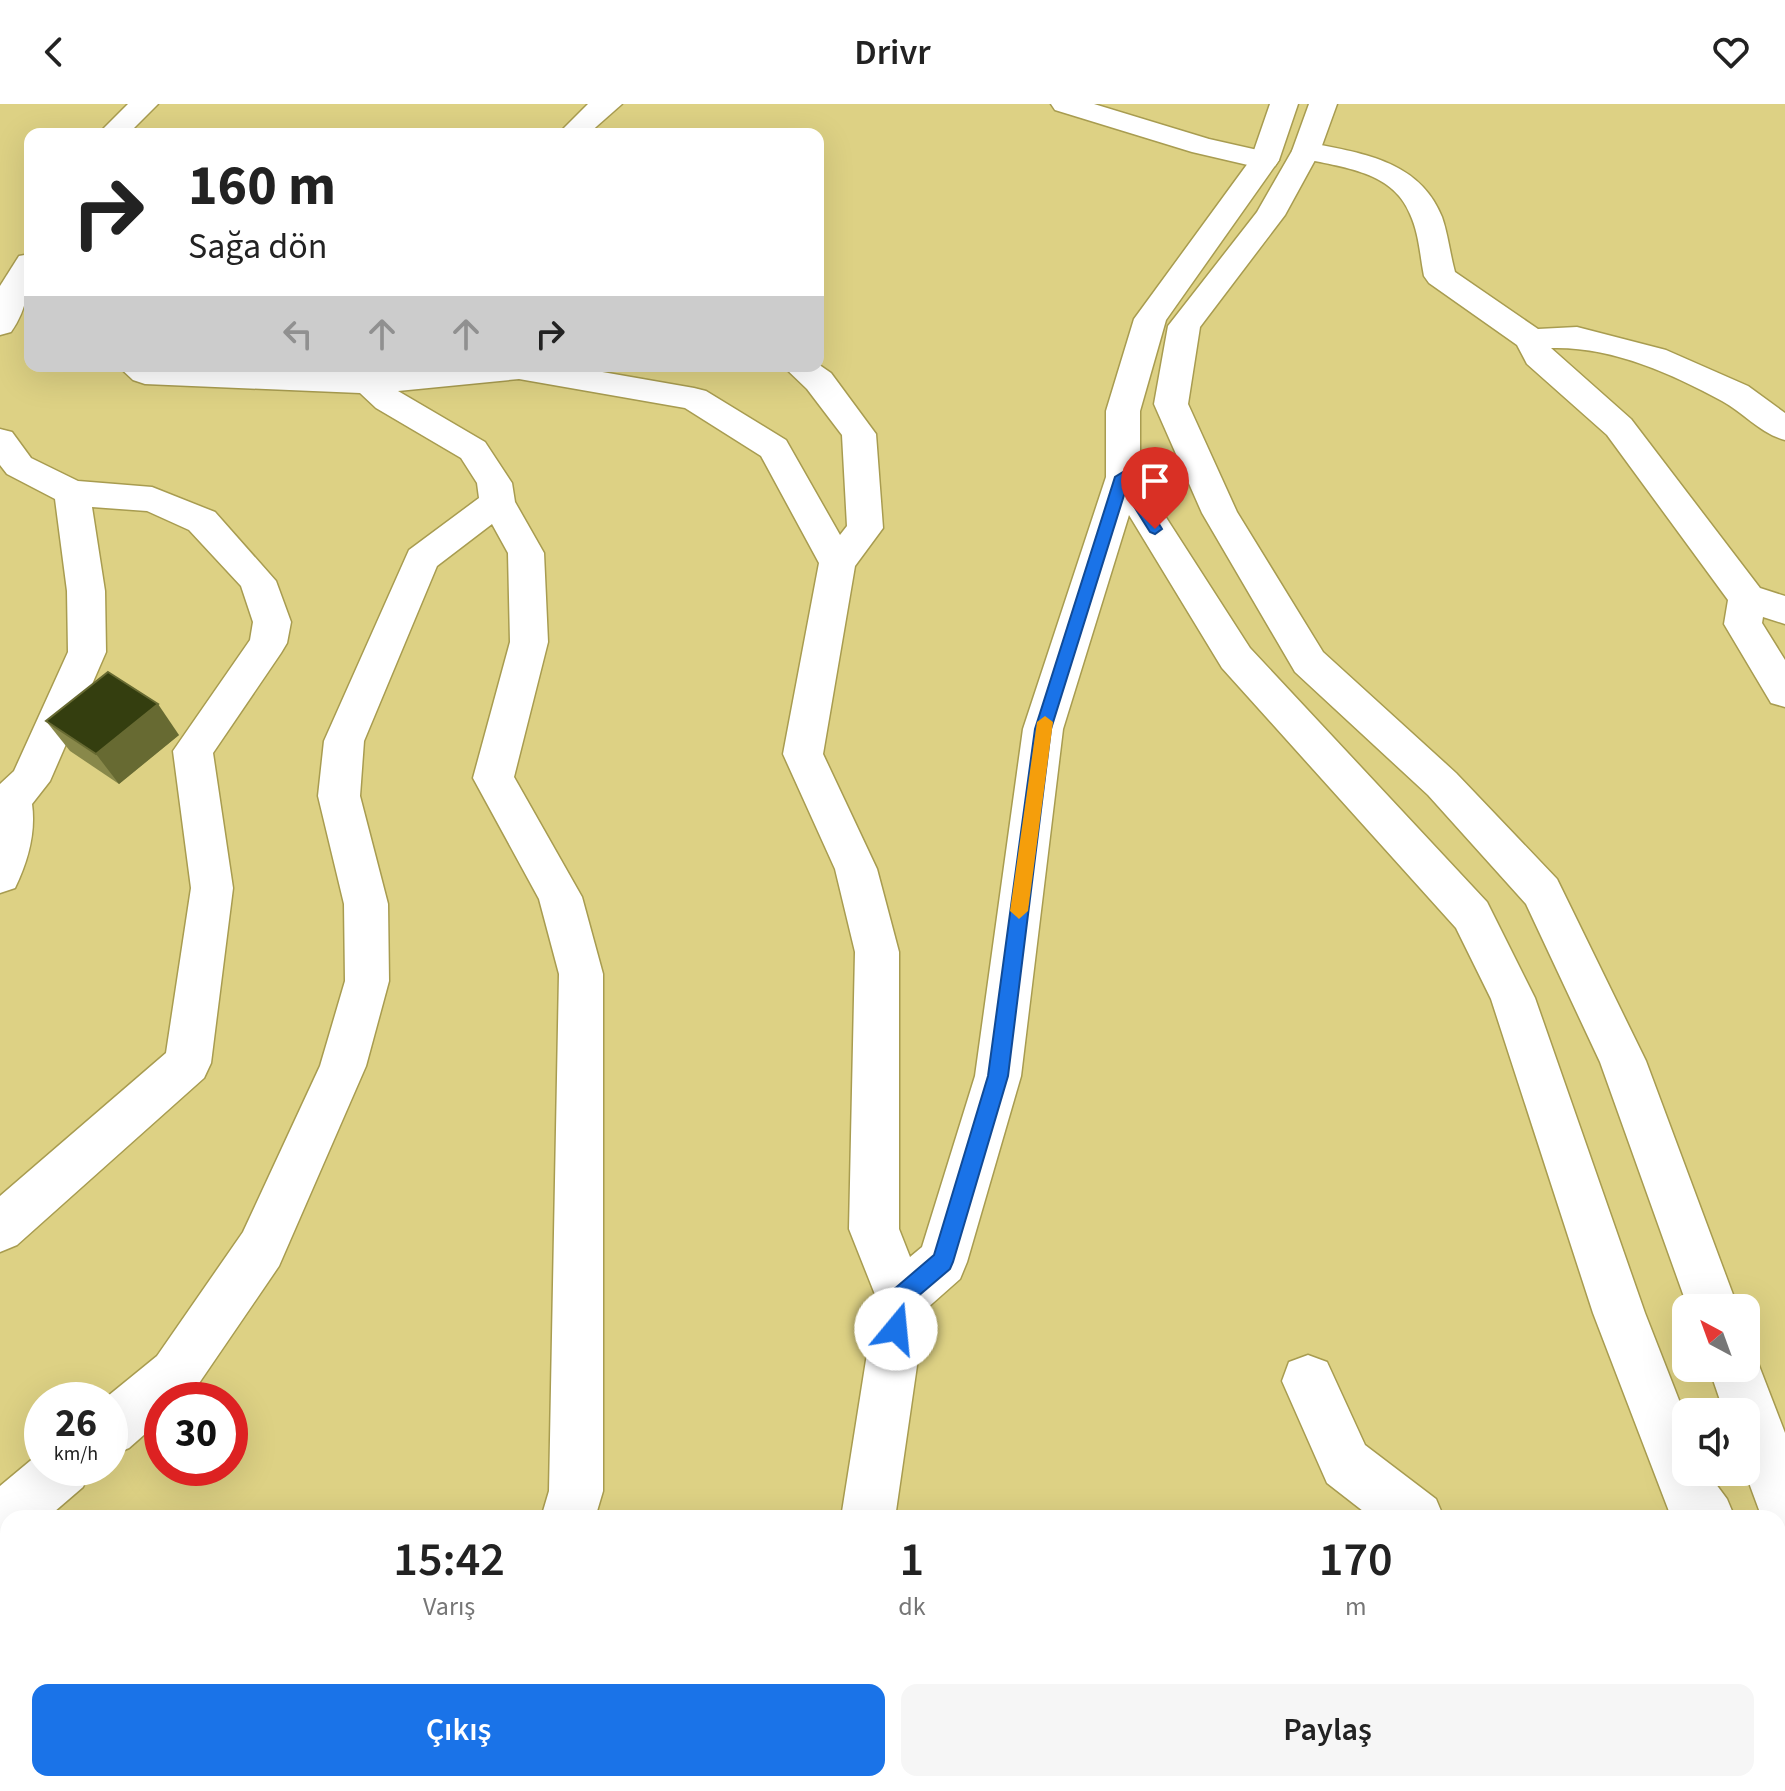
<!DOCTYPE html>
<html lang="tr">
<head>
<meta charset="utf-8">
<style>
  :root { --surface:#fff; --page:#f6f6f6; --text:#222; --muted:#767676; --accent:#1a73e8 }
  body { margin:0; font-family:"Source Sans 3",sans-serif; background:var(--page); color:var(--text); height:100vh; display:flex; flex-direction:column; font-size:30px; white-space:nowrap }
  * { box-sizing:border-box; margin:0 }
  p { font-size:26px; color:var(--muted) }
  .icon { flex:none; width:44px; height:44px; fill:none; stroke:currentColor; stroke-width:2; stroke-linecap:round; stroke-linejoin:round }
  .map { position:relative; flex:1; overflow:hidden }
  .panel { position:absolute; left:0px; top:1406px; width:1786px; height:282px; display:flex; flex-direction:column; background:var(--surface); border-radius:24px 24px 0 0; box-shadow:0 8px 32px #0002 }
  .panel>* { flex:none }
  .hud { position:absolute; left:24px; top:24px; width:800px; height:244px; border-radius:16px; box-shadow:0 8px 32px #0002; background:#fff; color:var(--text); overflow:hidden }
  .needle { width:52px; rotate:319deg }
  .controls { position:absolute; left:1672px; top:1190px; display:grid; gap:16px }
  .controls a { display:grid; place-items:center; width:88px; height:88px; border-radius:16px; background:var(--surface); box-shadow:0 8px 32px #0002; font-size:40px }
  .speed { position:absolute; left:24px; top:1278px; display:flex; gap:16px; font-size:40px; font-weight:700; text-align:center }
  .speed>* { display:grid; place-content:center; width:104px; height:104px; border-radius:50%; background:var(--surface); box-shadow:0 8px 32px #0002; line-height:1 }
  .speed small { font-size:20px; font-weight:400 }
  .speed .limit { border:12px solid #d22; background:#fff; color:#111 }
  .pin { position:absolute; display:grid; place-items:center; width:68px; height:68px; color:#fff; margin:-82px -34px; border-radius:50% 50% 50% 0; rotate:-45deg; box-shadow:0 0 8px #0007 }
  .pin .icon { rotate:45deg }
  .me { position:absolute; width:88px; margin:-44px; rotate:17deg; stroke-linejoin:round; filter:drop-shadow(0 0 6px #0008) }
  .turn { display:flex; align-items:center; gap:28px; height:168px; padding:0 32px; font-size:36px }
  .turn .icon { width:104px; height:104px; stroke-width:2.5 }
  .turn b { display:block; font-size:56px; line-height:68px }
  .lanes { display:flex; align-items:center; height:76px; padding:0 32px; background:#0003; justify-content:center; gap:40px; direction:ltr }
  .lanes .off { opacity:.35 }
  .eta { display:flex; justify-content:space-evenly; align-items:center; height:136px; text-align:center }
  .eta b { font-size:48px; font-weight:600; line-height:56px }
  .cta { display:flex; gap:16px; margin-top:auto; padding:16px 32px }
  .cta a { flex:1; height:92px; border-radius:16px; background:var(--accent); color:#fff; font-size:32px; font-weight:600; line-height:92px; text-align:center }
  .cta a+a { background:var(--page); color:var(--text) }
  header { display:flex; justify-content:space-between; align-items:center; height:104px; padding:0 32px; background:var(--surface); font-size:36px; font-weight:600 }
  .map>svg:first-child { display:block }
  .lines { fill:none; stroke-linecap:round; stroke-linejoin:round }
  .street-casing { stroke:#a89c50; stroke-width:3 }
  .secondary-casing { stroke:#a89c50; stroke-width:3 }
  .street { fill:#fff; fill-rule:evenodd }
  .secondary { fill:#fff; fill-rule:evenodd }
  .wall { fill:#88884a }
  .shaded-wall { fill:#676a32 }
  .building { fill:#343e0f; stroke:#676a32; stroke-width:2 }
  .route { fill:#1a73e8; stroke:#114b97; stroke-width:2 }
  .slow { fill:#f59e0b }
</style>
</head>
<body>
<header><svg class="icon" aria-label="back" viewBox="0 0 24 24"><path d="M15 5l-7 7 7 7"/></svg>Drivr<svg class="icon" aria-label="heart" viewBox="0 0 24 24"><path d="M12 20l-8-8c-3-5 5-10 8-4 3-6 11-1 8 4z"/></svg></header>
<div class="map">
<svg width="1785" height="1687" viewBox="0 0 1785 1687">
  <rect width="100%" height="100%" fill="#ddd184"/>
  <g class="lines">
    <!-- street casing -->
    <g class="street-casing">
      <g id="street">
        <polygon points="128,0 158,0 128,30 98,30"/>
        <polygon points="588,0 622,0 588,30 558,30"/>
        <polygon points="1270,0 1298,0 1279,56 1166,216 1140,307 1140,373 1250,544 1487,798 1535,894 1645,1209 1686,1314 1686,1368 1707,1368 1727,1395 1735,1414 1673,1414 1670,1410 1593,1209 1491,895 1456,824 1222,564 1129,411 1063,625 1021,972 967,1158 960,1175 925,1206 895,1414 841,1414 876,1193 849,1125 855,848 835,765 783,650 819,459 761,352 685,304 519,275 398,287 485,338 512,379 515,398 544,449 548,538 514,673 582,793 603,870 603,1387 595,1414 541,1414 549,1387 559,870 539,795 473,674 510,538 508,449 492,420 437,462 364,637 360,692 388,800 389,877 366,962 279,1162 193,1288 185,1296 162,1296 162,1315 129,1344 110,1352 110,1296 103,1296 157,1252 243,1128 320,962 345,877 344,800 318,692 324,637 409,446 479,394 477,379 461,354 376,304 360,289 145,280 133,276 118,262 226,262 369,268 433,262 568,262 694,284 706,287 786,336 840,431 847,422 842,331 807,285 783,262 818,260 831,269 876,330 883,424 855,462 823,650 877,765 899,848 899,1125 910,1153 922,1143 975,972 1023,625 1106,373 1106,307 1134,215 1251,55"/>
        <path d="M1306,38C1359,49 1419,55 1442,113C1448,130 1450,150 1455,168L1538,225L1577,223L1666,246L1748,282L1785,309V336C1761,330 1744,309 1722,297C1671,269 1610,242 1551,244L1631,315L1760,484L1785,492V520L1763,513L1762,519L1785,556V603L1771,599L1724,520L1728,496L1607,331L1527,260L1517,241L1429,179L1424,172C1420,152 1419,129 1410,110C1392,65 1337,63 1296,53L1292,47L1296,41Z"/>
        <path d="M30,150C30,178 28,204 11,228L0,231V182L19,152Z"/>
        <path d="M0,325L12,328L31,354L78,377L152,383L215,408L276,477L291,518L287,539L281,549L213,649L233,784L211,959L204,974L17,1141L0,1148V1092L166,949L191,784L173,647L250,536L253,518L241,482L189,426L147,407L92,403L105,487L106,548L50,677L32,700C36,729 28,757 15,784L0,789V680L14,667L68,548L67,487L55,395L7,370L0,361Z"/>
        <polygon points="1308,1251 1327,1258 1365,1341 1436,1395 1444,1414 1372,1414 1327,1379 1282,1277 1289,1258"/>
        <polygon points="42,1347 42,1364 91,1364 83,1383 47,1414 8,1414 8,1442 0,1446 0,1382"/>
        <polygon points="1778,1454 1785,1457 1785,1515 1778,1512"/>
        <polygon points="452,1680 512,1680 509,1687 449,1687"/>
        <polygon points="798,1680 858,1680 857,1687 797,1687"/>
        <rect x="1453" y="1680" width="60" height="7"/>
      </g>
    </g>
    <!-- secondary casing -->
    <g class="secondary-casing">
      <g id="secondary">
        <polygon points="1051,0 1094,0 1209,35 1275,50 1279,56 1275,62 1265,65 1192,48 1055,6"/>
        <polygon points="1309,0 1337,0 1320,47 1285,111 1200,223 1188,300 1237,408 1323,548 1456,669 1557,775 1646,957 1738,1204 1688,1204 1600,958 1526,800 1428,691 1295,568 1202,409 1154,300 1168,222 1257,108 1292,47"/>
        <polygon points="1746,1243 1753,1246 1785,1329 1785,1430 1778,1427 1778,1414 1762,1414 1745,1368 1746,1308 1724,1308 1709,1264 1746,1264"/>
      </g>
    </g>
    <!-- street -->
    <use href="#street" class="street"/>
    <!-- secondary -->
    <use href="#secondary" class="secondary"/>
  </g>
  <!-- wall -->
  <polygon class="wall" points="46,617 179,631 119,680 70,647"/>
  <!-- shaded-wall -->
  <polygon class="shaded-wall" points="158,600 179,631 119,680 96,650"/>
  <!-- building -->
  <polygon class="building" points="108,568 158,600 96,650 46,617"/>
  <!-- route -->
  <path class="route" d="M1123,368L1128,369L1162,425L1155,430L1150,428L1125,388L1051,625L1008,972L953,1158L950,1165L910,1199L903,1232L896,1235L888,1232C883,1219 888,1199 893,1186L934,1151L988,972L1035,625L1115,373Z"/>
  <!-- slow -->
  <polygon class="slow" points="1045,612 1053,618 1028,807 1019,815 1010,807 1037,618"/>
</svg>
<div class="controls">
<a><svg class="needle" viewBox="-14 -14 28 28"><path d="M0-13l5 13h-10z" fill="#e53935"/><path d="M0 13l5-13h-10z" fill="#767676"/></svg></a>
<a><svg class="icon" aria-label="sound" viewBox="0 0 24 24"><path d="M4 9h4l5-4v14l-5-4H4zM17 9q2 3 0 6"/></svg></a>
</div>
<div class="speed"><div>26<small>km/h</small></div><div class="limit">30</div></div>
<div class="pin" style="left:1155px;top:425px;background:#d93025"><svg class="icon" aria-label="arrive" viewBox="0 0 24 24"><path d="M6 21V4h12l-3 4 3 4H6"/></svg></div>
<svg class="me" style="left:896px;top:1225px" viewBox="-20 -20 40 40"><circle r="19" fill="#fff"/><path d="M0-13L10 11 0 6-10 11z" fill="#1a73e8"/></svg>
<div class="hud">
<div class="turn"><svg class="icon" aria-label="right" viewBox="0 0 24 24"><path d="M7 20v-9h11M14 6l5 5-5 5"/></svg><div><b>160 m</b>Sağa dön</div></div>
<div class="lanes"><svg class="icon off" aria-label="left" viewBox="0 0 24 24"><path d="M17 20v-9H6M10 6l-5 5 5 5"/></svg><svg class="icon off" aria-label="ahead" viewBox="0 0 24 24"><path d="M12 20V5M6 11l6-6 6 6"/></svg><svg class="icon off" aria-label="ahead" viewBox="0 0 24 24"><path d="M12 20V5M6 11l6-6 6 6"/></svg><svg class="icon" aria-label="right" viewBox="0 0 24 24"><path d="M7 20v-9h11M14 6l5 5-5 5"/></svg></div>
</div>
<section class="panel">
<div class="eta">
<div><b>15:42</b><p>Varış</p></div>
<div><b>1</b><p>dk</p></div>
<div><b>170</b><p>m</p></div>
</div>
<div class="cta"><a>Çıkış</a><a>Paylaş</a></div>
</section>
</div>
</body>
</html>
